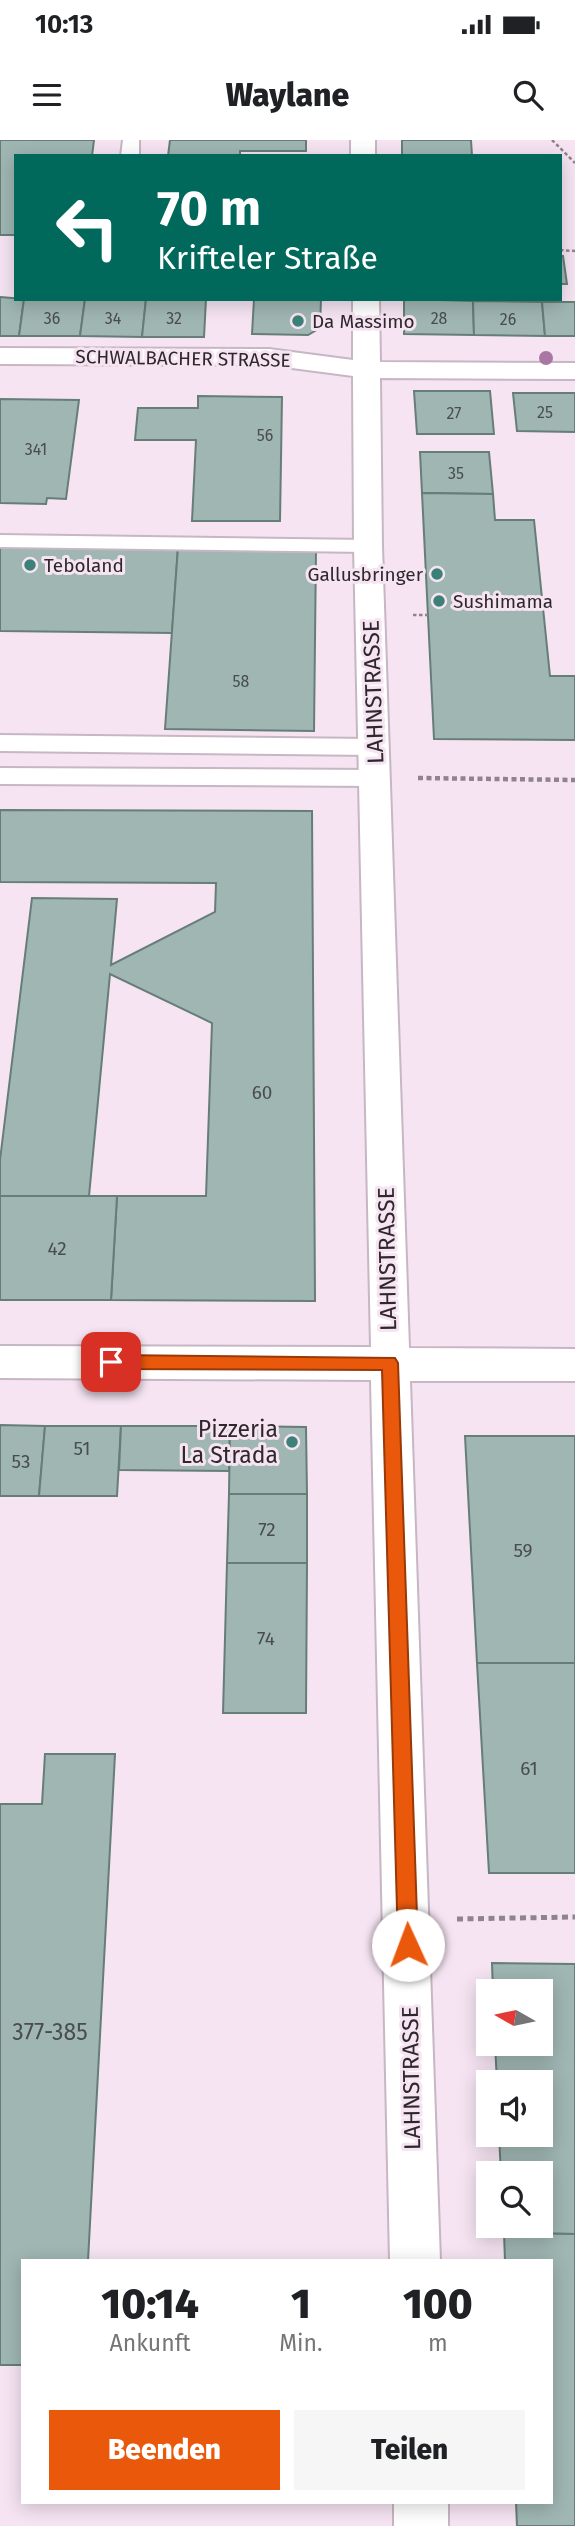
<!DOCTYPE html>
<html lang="de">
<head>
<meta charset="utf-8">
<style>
  :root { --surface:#fff; --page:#f6f6f6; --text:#202124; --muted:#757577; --accent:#ea580c }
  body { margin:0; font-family:"Fira Sans",sans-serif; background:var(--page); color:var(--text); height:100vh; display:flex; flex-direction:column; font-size:26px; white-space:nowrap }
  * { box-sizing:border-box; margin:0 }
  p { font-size:23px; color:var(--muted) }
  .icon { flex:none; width:38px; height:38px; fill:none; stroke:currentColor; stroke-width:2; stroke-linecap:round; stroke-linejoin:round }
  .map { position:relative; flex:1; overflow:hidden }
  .sheet { position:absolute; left:21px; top:2119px; width:532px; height:245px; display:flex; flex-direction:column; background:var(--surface); border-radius:0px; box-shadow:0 4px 18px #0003 }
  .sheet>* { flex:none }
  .hud { position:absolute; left:14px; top:14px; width:548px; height:147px; border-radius:0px; box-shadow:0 4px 18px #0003; background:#00695c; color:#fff; overflow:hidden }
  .needle { width:46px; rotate:279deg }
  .controls { position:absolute; left:476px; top:1839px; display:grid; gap:14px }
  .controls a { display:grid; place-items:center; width:77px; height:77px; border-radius:0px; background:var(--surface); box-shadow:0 4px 18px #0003; font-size:35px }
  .pin { position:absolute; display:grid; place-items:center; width:60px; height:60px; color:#fff; margin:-30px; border-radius:14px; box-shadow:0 4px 10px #0006 }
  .me { position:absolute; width:77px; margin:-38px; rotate:358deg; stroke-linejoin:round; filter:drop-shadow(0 0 5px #0008) }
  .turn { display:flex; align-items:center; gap:24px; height:147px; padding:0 28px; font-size:32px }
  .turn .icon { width:91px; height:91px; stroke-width:2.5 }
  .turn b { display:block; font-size:49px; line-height:60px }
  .eta { display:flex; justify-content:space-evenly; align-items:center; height:119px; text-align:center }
  .eta b { font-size:42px; font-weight:800; line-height:49px }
  .cta { display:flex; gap:14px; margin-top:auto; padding:14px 28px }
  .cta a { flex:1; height:80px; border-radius:0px; background:var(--accent); color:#fff; font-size:28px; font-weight:800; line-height:80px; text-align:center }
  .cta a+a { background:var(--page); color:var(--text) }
  .status { display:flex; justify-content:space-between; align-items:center; height:49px; padding:0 35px; background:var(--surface); direction:ltr }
  .status svg { height:19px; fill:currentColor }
  header { display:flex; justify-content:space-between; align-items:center; height:91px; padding:0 28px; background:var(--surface); font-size:32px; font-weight:800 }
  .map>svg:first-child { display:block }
  .building { fill:#9fb6b2; stroke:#667d78; stroke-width:2 }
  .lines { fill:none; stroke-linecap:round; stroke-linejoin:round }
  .lane-casing { stroke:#c7b6c3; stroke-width:4 }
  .street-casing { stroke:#c7b6c3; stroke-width:4 }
  .path-far2 { stroke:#8f838c; stroke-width:2.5; stroke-dasharray:3.5 2.5; stroke-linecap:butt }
  .path-far1 { stroke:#8f838c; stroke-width:4.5; stroke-dasharray:5 3.5; stroke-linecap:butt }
  .path { stroke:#8f838c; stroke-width:5; stroke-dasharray:6 4.5; stroke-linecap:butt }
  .lane { fill:#fff; fill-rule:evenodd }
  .street { fill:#fff; fill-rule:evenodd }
  .tree { fill:#aa76a2 }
  .route { fill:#ea580c; stroke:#983908; stroke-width:2 }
  .poi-dot { fill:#3c8177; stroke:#f6e4f2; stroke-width:2.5 }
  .labels { text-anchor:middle; stroke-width:6; stroke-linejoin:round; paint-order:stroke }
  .far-number-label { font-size:16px; fill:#4a4c4e }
  .far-poi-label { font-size:19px; fill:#2e282d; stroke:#f6e4f2; text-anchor:start }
  .far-street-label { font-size:19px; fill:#2e282d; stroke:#f6e4f2 }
  .number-label { font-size:19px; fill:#4a4c4e }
  .street-label { font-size:23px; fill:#2e282d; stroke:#f6e4f2 }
  .poi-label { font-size:23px; fill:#2e282d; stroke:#f6e4f2; text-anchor:end }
  .near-number-label { font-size:23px; fill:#4a4c4e }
</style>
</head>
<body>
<div class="status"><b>10:13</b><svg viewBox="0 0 49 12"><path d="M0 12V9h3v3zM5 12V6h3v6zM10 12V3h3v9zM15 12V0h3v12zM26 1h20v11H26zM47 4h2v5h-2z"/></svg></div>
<header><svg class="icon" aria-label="menu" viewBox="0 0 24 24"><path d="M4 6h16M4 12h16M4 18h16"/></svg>Waylane<svg class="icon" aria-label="search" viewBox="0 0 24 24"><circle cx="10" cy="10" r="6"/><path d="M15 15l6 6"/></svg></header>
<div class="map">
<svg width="575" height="2386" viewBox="0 0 575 2386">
  <rect width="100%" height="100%" fill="#f6e4f2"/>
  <!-- building -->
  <g class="building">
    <polygon points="0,0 94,0 92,16 16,16 16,95 0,95"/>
    <polygon points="170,0 306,0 306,11 240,11 240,16 168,16"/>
    <polygon points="402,0 471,0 472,16 402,16"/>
    <polygon points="560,116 563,116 567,144 560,144"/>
    <polygon points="0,157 24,159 19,196 0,196"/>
    <polygon points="24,159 85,159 80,196 19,196"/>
    <polygon points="85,159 146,159 142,197 80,196"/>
    <polygon points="146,159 206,159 204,197 142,197"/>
    <polygon points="254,159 321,159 320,188 308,195 252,194"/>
    <polygon points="404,159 473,161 474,195 404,194"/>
    <polygon points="473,161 542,162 545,196 474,195"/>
    <polygon points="542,162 575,162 575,196 545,196"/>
    <polygon points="414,251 490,251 494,294 417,294"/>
    <polygon points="513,253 575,253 575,292 517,291"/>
    <polygon points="198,256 282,257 280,381 192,381 196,300 135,300 138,268 198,268"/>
    <polygon points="0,259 79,260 66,359 47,358 46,364 0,363"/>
    <polygon points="420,312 489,312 493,354 422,353"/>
    <polygon points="422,353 493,354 495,380 534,380 550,536 575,536 575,600 434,599"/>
    <polygon points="0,406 178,407 172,493 0,491"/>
    <polygon points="178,407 316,409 314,591 165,589"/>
    <polygon points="0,670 312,671 315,1161 111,1160 117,1056 206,1056 212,883 110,834 89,1056 0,1056 0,1020 32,758 117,759 111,825 215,772 216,743 0,742"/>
    <polygon points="0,1056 117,1056 111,1160 0,1160"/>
    <polygon points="0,1285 45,1286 39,1356 0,1356"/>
    <polygon points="45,1286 121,1286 117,1356 39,1356"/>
    <polygon points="121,1286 230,1286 229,1331 119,1330"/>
    <polygon points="230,1286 306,1287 307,1354 229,1354"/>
    <polygon points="465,1296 575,1296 575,1523 477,1523"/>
    <polygon points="229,1354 307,1354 307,1423 227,1423"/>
    <polygon points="227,1423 307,1423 306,1573 223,1573"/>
    <polygon points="477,1523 575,1523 575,1733 489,1733"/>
    <polygon points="45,1614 115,1614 88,2121 23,2121 23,2225 0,2225 0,1664 42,1664"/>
    <polygon points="492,1823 575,1824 575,2094 504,2093 503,2086 541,2086 541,2034 501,2034 499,1995 541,1995 541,1942 497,1942 495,1904 541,1904 541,1852 493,1852"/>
    <polygon points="504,2093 575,2094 575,2386 517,2386 516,2362 551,2362 551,2121 505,2121"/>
  </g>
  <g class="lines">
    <!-- lane casing -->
    <g class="lane-casing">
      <g id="lane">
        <polygon points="123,0 139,0 139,16 121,16"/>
        <polygon points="0,395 368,400 375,401 378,406 375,411 368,412 0,407"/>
        <polygon points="0,595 374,599 382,602 385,607 382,612 374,615 0,611"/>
        <polygon points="0,628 375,630 383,632 386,638 383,644 375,646 0,644"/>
      </g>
    </g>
    <!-- street casing -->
    <g class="street-casing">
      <g id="street">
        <rect x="351" y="0" width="24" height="16"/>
        <polygon points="353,159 379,159 380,222 575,223 575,239 380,238 382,406 409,1208 575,1209 575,1241 410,1241 440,2121 390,2121 371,1240 0,1238 0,1206 371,1207 354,406 353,236 269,225 0,224 0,208 269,209 353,220"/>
        <rect x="394" y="2362" width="54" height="24"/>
      </g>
    </g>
    <!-- path-far2 -->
    <g class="path-far2">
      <polyline points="552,0 575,23"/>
      <polyline points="560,110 575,111"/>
      <polyline points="413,475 428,475"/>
    </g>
    <!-- path-far1 -->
    <polyline class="path-far1" points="418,638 575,640"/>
    <!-- path -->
    <polyline class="path" points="457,1779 575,1777"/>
    <!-- lane -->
    <use href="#lane" class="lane"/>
    <!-- street -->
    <use href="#street" class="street"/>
  </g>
  <!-- trees -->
  <circle class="tree" cx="546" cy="218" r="7"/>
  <!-- route -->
  <polygon class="route" points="111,1215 395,1218 398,1223 418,1805 415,1812 408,1815 401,1812 398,1805 382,1230 111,1229 106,1227 103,1222 106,1217"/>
  <!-- markers -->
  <g class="poi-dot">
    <circle cx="298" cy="181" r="7"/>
    <circle cx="30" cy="425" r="7"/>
    <circle cx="437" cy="434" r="7"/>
    <circle cx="439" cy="461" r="7"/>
    <circle cx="292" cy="1302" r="7"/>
  </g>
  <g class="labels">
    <!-- far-number labels -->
    <g class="far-number-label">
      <text x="52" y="184">36</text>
      <text x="113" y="184">34</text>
      <text x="174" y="184">32</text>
      <text x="439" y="184">28</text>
      <text x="508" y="185">26</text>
      <text x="545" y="278">25</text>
      <text x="454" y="279">27</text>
      <text x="265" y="301">56</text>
      <text x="36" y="315">341</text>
      <text x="456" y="339">35</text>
      <text x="241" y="547">58</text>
    </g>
    <!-- far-poi labels -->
    <g class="far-poi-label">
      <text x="312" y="188">Da Massimo</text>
      <text x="44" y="432">Teboland</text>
      <text x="423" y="441" text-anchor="end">Gallusbringer</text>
      <text x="453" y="468">Sushimama</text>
    </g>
    <!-- far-street labels -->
    <g class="far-street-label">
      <text transform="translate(183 218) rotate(1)" y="7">SCHWALBACHER STRASSE</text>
    </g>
    <!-- number labels -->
    <g class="number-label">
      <text x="262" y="959">60</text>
      <text x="57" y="1115">42</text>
      <text x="82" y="1315">51</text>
      <text x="21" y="1328">53</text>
      <text x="267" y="1396">72</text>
      <text x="523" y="1417">59</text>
      <text x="266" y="1505">74</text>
      <text x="529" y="1635">61</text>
    </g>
    <!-- street labels -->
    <g class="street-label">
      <text transform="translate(373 552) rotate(-92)" y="8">LAHNSTRASSE</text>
      <text transform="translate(387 1119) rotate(-91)" y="8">LAHNSTRASSE</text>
      <text transform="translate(411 1938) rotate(-91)" y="8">LAHNSTRASSE</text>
    </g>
    <!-- poi labels -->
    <g class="poi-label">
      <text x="278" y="1297">Pizzeria<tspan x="278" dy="26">La Strada</tspan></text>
    </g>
    <!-- near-number labels -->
    <g class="near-number-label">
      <text x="50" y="1900">377-385</text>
    </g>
  </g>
</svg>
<div class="controls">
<a><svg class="needle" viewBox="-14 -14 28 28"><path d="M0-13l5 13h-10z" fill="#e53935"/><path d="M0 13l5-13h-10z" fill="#757577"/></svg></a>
<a><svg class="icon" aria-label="sound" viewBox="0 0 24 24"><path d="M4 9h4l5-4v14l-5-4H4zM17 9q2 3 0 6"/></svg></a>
<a><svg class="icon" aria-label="search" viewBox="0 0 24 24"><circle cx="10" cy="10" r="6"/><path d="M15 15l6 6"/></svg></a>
</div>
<div class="pin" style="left:111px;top:1222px;background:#d93025"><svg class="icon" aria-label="arrive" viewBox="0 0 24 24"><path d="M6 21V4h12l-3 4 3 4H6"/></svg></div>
<svg class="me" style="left:408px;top:1805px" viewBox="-20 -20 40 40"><circle r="19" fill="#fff"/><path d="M0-13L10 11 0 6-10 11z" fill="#ea580c"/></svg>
<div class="hud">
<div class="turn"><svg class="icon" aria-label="left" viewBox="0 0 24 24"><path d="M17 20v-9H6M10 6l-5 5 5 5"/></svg><div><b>70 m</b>Krifteler Straße</div></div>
</div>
<section class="sheet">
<div class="eta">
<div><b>10:14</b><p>Ankunft</p></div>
<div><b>1</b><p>Min.</p></div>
<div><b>100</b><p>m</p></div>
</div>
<div class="cta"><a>Beenden</a><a>Teilen</a></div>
</section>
</div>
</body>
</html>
